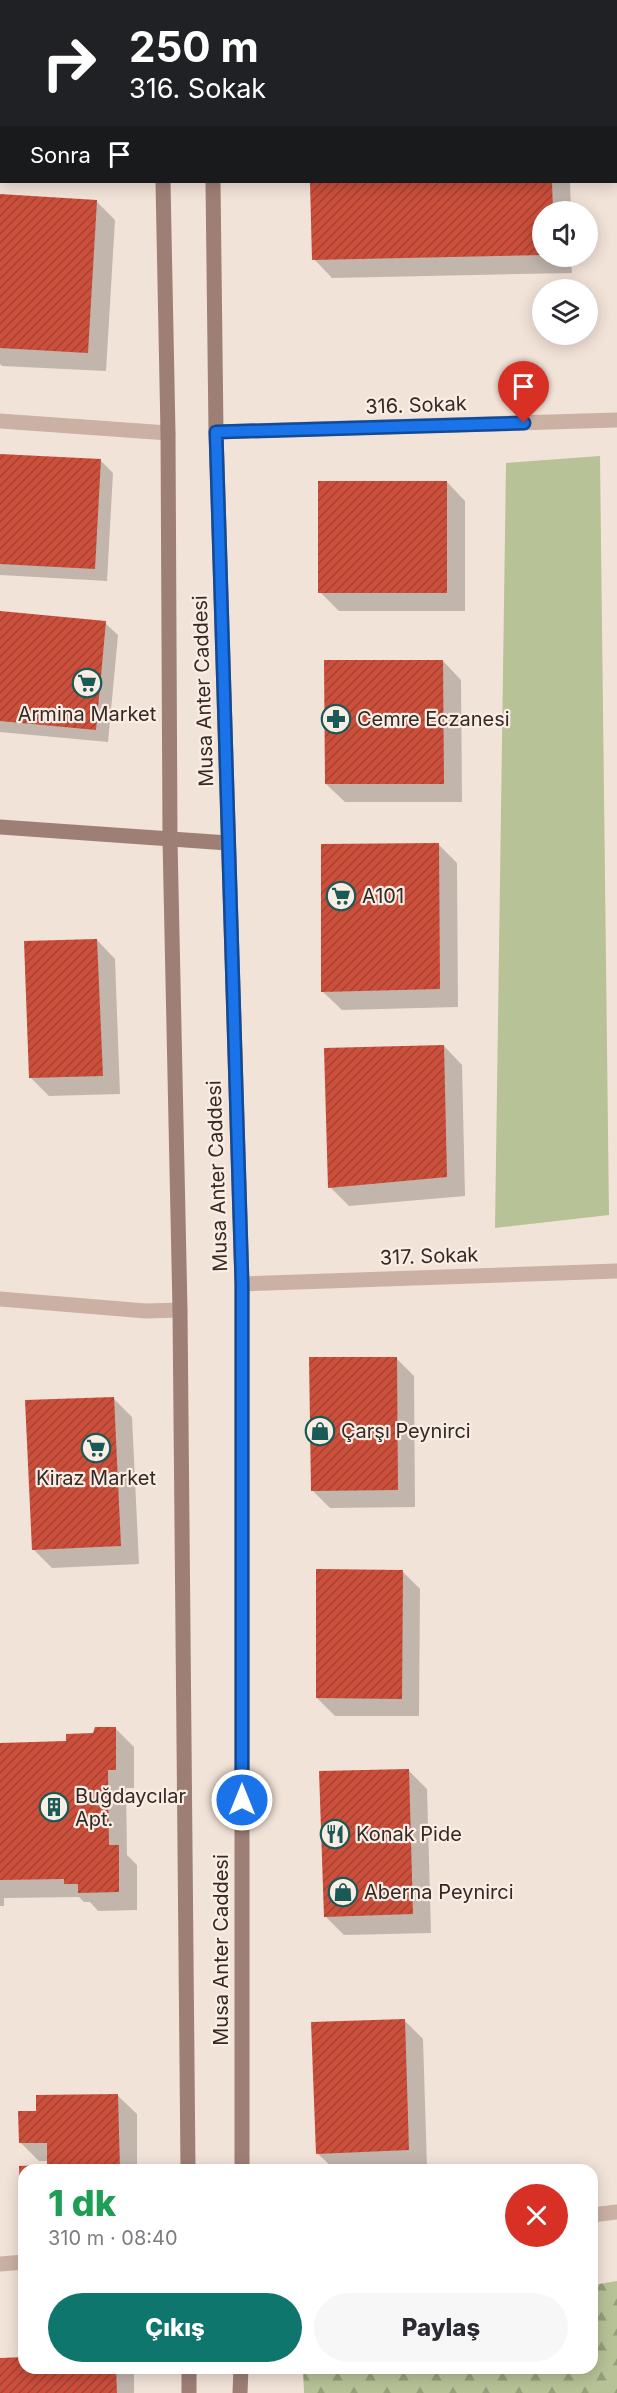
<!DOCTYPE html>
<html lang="tr">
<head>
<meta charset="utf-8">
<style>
  :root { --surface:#fff; --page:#f7f7f7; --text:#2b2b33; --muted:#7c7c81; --accent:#0f766e }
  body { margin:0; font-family:Inter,sans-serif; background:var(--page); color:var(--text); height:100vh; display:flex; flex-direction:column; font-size:22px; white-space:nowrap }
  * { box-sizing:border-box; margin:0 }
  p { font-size:20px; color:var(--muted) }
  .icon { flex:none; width:33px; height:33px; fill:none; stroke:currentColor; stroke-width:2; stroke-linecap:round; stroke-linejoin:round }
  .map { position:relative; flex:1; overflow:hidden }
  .panel { position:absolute; left:18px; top:2164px; width:580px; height:210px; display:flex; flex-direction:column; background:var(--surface); border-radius:18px; box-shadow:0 3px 15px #0003 }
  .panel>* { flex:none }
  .hud { position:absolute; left:0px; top:0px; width:618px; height:183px; box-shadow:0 3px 15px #0003; background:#202124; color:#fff; overflow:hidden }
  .buttons { position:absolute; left:532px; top:201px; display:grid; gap:12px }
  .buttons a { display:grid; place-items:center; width:66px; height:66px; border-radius:50%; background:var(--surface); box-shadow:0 3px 15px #0003; font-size:30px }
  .pin { position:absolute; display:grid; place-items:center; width:51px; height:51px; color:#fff; margin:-62px -26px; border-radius:50% 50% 50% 0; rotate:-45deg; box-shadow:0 0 6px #0007 }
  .pin .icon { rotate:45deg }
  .me { position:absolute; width:66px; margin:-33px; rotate:0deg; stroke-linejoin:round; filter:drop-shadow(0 0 4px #0008) }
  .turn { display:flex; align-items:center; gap:21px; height:126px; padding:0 30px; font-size:27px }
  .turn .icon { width:78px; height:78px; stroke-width:2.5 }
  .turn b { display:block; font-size:42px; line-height:51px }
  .then { display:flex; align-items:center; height:57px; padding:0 30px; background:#0003; gap:12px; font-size:22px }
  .round { display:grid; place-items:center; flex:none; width:63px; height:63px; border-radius:32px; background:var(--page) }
  .headline { display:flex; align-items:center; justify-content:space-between; height:102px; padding:0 30px }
  h1 { font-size:36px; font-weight:800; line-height:45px; color:#1e9e55 }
  .primary-button { display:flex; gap:12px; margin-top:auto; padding:12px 30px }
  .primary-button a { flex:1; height:69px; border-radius:36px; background:var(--accent); color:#fff; font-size:24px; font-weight:800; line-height:69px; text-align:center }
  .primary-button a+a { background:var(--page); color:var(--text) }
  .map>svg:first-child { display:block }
  .green { fill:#b8c297 }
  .forest { fill:url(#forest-firs) }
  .shadow { fill:#0003 }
  .building { fill:url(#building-hatch) }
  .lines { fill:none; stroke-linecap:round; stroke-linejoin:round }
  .street { stroke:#cbb1a3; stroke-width:15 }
  .secondary { stroke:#9e7f75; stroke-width:15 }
  .route-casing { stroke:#114b97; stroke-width:15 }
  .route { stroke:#1a73e8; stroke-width:10 }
  .labels { text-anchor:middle; stroke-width:4.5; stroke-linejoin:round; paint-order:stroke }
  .street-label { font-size:20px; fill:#352926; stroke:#faede4 }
  .poi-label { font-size:20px; fill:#352926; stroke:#faede4; text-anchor:start }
</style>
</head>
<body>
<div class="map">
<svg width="617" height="2393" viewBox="0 0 617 2393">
  <defs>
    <pattern id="forest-firs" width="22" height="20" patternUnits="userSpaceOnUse" patternTransform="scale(1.5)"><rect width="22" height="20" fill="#b8c297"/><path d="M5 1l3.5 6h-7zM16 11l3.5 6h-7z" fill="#969e7b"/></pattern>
    <pattern id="building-hatch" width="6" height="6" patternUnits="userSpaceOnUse" patternTransform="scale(1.5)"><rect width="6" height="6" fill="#cc4f3c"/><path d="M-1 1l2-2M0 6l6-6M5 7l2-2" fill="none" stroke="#a64232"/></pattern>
  </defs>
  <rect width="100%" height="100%" fill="#f2e3d8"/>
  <!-- green -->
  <polygon class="green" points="600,456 609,1215 495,1228 506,463"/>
  <!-- forest -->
  <polygon class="forest" points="617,2281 617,2393 304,2393 303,2369 592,2368 593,2285"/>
  <!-- shadow -->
  <g class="shadow">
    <polygon points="0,0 99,2 2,2 2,159"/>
    <polygon points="312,182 570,182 571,212 543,212 543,256 571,256 572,273 332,278 314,259"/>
    <polygon points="0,196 96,201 115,220 106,371 2,366 0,364"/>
    <polygon points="0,455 100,460 113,473 107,581 0,575"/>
    <polygon points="447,482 465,501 465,611 339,611 320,592"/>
    <polygon points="0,613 105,623 118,635 108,742 0,732"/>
    <polygon points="443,661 461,680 462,802 345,802 326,784"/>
    <polygon points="438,844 457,863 458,1007 342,1010 323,992"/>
    <polygon points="97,940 115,959 120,1094 49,1096 31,1078"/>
    <polygon points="444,1046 462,1065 465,1196 349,1206 330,1187"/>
    <polygon points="396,1358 414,1376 415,1507 330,1508 312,1490"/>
    <polygon points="113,1398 132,1417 139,1564 52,1568 33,1549"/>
    <polygon points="402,1571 420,1589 419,1716 335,1716 317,1698"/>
    <polygon points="115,1728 134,1747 134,1788 126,1788 127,1855 137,1865 137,1910 98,1911 90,1902 84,1902 79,1897 4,1898 4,1906 0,1906 0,1744 68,1742"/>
    <polygon points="408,1770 427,1789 431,1933 344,1935 325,1916"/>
    <polygon points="404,2020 423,2039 427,2168 335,2170 317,2153"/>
    <polygon points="118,2096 137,2114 137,2170 24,2170 24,2201 22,2199 21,2167 48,2167 48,2161 39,2161 20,2142 37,2112"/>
    <polygon points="0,2359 24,2359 24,2368 134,2368 134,2393 0,2393"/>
  </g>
  <!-- building -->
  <g class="building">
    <polygon points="310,182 552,182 553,212 543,212 543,255 312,260"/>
    <polygon points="0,194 97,200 88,353 0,348"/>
    <polygon points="0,454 101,459 95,569 0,564"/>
    <rect x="318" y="481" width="129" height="112"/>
    <polygon points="0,611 106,621 96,730 0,721"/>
    <polygon points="324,660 443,660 444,784 325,784"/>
    <polygon points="439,843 440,989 321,992 321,844"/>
    <polygon points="97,939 103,1076 29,1078 24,941"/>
    <polygon points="444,1045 447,1177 328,1188 324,1048"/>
    <polygon points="309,1357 397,1357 398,1490 311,1491"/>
    <polygon points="114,1397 121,1546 32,1550 25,1400"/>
    <polygon points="316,1569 403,1570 402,1699 316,1698"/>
    <polygon points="95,1727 116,1727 116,1770 108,1770 109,1845 119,1845 119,1892 78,1893 78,1884 64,1884 64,1879 0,1880 0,1743 66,1741 66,1734 93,1733"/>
    <polygon points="409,1769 413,1914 324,1917 319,1771"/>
    <polygon points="405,2019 409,2150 316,2154 311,2022"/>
    <polygon points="118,2094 120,2170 24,2170 24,2199 20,2199 19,2166 47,2165 47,2143 19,2143 18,2111 36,2111 36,2095"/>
    <polygon points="24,2357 24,2368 116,2368 117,2393 0,2393 0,2358"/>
  </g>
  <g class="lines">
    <!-- street -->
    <g class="street">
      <polyline points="0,421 168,433"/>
      <polyline points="216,432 617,420"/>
      <polyline points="242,1284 617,1271"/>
      <polyline points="0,1299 146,1311 180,1310"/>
      <polyline points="592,2215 617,2212"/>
      <polyline points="0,2264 24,2262"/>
    </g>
    <!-- secondary -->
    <g class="secondary">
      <polyline points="159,0 159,2"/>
      <polyline points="211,0 211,2"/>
      <polyline points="163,182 168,433 170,840 180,1310 188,2170"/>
      <polyline points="213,182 216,432 242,1284 242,2170"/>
      <polyline points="0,827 228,843"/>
      <polyline points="189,2393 189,2368"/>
      <polyline points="240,2393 241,2368"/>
    </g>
  </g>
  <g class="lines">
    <!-- route casing -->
    <g class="route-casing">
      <polyline id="route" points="242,1800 242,1284 216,432 524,423"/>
    </g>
    <!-- route -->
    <use href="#route" class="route"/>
  </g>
  <!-- icons -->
  <defs>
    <g id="supermarket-ring" transform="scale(1.5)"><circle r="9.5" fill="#faede4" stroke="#195956" stroke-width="1.5"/><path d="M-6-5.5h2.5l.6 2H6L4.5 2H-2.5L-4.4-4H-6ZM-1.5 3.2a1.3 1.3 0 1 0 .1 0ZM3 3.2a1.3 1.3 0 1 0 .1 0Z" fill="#195956"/></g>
    <g id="pharmacy-ring" transform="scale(1.5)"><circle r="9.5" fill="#faede4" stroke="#195956" stroke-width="1.5"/><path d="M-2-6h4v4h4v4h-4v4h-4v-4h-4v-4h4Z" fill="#195956"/></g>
    <g id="shop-ring" transform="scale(1.5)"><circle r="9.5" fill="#faede4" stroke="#195956" stroke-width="1.5"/><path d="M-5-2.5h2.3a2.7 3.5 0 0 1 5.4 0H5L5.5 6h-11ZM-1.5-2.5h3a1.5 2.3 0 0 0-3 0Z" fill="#195956"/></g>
    <g id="building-ring" transform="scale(1.5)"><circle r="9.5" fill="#faede4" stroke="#195956" stroke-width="1.5"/><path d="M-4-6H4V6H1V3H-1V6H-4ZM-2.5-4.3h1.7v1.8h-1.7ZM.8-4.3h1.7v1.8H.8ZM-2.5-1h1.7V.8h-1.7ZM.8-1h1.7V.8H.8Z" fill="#195956"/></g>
    <g id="restaurant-ring" transform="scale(1.5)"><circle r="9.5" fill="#faede4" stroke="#195956" stroke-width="1.5"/><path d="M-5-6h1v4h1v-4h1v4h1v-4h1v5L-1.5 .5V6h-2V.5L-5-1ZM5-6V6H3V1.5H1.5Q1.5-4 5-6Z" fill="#195956"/></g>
  </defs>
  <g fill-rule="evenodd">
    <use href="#supermarket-ring" x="87" y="683"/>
    <use href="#pharmacy-ring" x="336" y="719"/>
    <use href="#supermarket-ring" x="341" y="896"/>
    <use href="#shop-ring" x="320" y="1431"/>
    <use href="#supermarket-ring" x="96" y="1448"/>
    <use href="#building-ring" x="54" y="1807"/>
    <use href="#restaurant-ring" x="335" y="1834"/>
    <use href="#shop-ring" x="343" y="1892"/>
  </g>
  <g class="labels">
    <!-- street labels -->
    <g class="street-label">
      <text transform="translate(416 405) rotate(-2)" y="7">316. Sokak</text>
      <text transform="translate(203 691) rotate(-92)" y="7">Musa Anter Caddesi</text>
      <text transform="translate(217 1176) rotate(-92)" y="7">Musa Anter Caddesi</text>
      <text transform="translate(429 1256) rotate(-2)" y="7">317. Sokak</text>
      <text transform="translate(221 1950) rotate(-90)" y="7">Musa Anter Caddesi</text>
    </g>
    <!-- poi labels -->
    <g class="poi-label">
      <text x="87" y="721" text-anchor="middle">Armina Market</text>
      <text x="357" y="726">Cemre Eczanesi</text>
      <text x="362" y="903">A101</text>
      <text x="341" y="1438">Çarşı Peynirci</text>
      <text x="96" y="1485" text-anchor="middle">Kiraz Market</text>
      <text x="75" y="1803">Buğdaycılar<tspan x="75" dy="23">Apt.</tspan></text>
      <text x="356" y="1841">Konak Pide</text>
      <text x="364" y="1899">Aberna Peynirci</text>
    </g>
  </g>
</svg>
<div class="buttons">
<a><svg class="icon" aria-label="sound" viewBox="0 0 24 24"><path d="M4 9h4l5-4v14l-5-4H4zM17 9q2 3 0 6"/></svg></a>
<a><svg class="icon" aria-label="layers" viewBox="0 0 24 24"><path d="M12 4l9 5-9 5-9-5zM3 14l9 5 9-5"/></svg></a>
</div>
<div class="pin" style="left:524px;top:423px;background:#d93025"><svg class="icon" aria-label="arrive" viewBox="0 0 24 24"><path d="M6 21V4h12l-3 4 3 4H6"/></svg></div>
<svg class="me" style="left:242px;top:1800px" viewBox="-20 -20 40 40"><circle r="17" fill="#1a73e8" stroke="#fff" stroke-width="3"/><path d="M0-11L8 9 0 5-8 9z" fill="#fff"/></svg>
<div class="hud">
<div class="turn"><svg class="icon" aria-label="right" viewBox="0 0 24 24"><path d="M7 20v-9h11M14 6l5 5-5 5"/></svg><div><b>250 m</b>316. Sokak</div></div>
<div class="then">Sonra<svg class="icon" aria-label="arrive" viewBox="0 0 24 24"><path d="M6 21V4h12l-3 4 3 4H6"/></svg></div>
</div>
<section class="panel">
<div class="headline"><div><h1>1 dk</h1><p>310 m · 08:40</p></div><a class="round" style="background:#d93025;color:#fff"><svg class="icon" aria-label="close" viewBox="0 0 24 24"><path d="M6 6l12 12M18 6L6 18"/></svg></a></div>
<div class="primary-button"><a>Çıkış</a><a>Paylaş</a></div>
</section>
</div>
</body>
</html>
